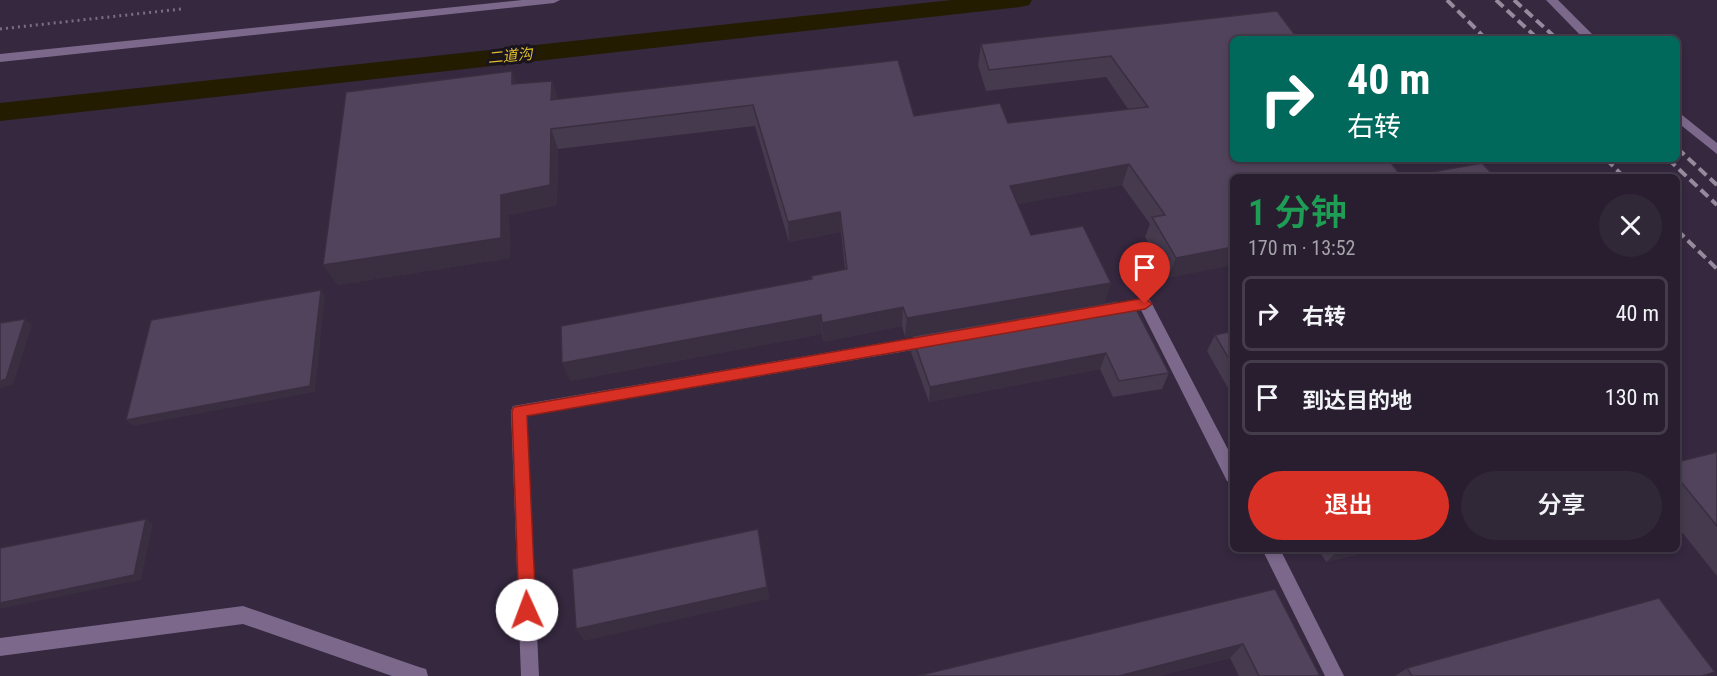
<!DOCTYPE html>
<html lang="zh">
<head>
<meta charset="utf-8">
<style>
  :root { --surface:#281e2f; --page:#302737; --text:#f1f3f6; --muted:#a5a2aa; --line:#443c4b; --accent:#d93025 }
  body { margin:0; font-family:"Roboto Condensed","Noto Sans SC",sans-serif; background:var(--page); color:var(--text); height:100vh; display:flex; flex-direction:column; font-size:22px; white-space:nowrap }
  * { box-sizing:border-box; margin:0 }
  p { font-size:20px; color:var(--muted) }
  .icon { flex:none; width:33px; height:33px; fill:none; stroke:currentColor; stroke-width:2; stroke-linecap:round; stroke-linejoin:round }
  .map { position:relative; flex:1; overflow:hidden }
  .drawer { position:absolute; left:1230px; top:174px; width:450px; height:378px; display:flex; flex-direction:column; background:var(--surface); border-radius:9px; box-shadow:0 3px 9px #0003,0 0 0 2px var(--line) }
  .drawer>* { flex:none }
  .top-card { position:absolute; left:1230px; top:36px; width:450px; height:126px; border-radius:9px; box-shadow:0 3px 9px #0003,0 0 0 2px var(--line); background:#00695c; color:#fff; overflow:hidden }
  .pin { position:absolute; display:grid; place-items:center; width:51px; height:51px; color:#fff; margin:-62px -26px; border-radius:50% 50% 50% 0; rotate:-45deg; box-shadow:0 0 6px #0007 }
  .pin .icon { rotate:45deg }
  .me { position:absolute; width:66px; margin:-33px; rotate:358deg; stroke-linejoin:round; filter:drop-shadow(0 0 4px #0008) }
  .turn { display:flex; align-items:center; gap:21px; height:126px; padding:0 18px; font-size:27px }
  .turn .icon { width:78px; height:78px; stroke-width:2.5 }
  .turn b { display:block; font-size:42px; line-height:51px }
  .round { display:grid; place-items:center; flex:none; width:63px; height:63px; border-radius:32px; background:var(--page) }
  .headline { display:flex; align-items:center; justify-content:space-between; height:102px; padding:0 18px }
  h1 { font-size:36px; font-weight:600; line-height:45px; color:#1e9e55 }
  .button { display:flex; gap:12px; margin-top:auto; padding:12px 18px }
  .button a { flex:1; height:69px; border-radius:36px; background:var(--accent); color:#fff; font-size:24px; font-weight:600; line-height:69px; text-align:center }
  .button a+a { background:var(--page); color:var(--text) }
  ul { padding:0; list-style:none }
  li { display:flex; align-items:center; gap:18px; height:75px; margin:0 12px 9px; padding:0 6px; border:3px solid var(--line); border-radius:9px }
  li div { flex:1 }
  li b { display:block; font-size:22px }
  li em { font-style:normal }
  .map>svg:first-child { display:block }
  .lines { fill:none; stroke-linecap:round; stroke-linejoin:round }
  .canal { fill:#241c00; fill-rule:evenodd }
  .path { stroke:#796e82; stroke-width:3; stroke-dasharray:2 4; stroke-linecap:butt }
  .minor { fill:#7c688b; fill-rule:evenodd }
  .rail { stroke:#958b9d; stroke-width:4; stroke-dasharray:10 5; stroke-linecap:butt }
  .wall { fill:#463a4e }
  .shaded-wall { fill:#392f40 }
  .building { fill:#51435b; stroke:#392f40; stroke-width:1.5 }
  .route { fill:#d93025; stroke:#8d1f18; stroke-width:1.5 }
  .labels { text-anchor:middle; stroke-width:6; stroke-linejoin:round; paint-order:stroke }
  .far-water-label { font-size:15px; font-style:italic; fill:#dfbf28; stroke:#1a141e }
</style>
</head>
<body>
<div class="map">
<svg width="1717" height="676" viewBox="0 0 1717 676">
  <rect width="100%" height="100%" fill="#35283f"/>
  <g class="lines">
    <!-- canal -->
    <polygon class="canal" points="952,0 1032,0 1029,5 1020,7 0,121 0,103"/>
    <!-- path -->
    <polyline class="path" points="0,29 181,9"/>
    <!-- minor -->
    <g class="minor">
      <polygon points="522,0 560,0 554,3 0,62 0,54"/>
      <polygon points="1546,0 1558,0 1597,39 1584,39"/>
      <polygon points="1677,111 1717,143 1717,154 1677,122"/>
      <polygon points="1145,298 1150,300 1233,459 1233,483 1227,481 1141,310 1101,317 1096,315 1094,311 1096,307 1101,305"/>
      <polygon points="930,335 935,337 938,341 935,345 930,347 527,416 539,676 521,676 511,411 513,406"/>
      <polygon points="1262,549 1280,549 1344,676 1325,676"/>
      <polygon points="243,606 419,667 426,669 428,676 392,676 243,624 0,656 0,638"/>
    </g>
    <!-- rail -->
    <g class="rail">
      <polyline points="1447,0 1486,39"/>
      <polyline points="1496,0 1538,39"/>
      <polyline points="1514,0 1557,39"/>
      <polyline points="1677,148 1717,185"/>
      <polyline points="1606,159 1624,177"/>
      <polyline points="1668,159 1717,205"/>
      <polyline points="1677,230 1717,269"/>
    </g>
  </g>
  <!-- wall -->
  <g class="wall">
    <polygon points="1277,11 1233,159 1168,278 1145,237 1150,224 1122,185 1018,204 1031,235 1111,283 1104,303 905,337 902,326 823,342 822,334 570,381 811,279 811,276 845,270 841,232 789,242 755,126 558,149 557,205 509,215 510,258 337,285 517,84 552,81 558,99 898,60 914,116 1008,123 1128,109 1106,77 986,91 978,65 981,44"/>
    <polygon points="1122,312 1169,373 1162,389 1113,397 1100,369 929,402 911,352 912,336"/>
    <polygon points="1233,331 1233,397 1207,351 1215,335"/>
    <polygon points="1717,452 1717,576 1677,526 1677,462"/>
    <polygon points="1318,549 1380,549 1326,562"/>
    <polygon points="1275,589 1320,676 1239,676 1230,658 1158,676 917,676"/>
    <polygon points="1407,668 1715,672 1706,676 1395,676"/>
  </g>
  <!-- shaded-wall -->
  <g class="shaded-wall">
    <polygon points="512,71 520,92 512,84"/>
    <polygon points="552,81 559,101 551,100"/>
    <polygon points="551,129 558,149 557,205 509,215 510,258 337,285 323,265 501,195"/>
    <polygon points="1129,164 1122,185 1006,207 1010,186"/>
    <polygon points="840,212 841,232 789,242 788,222"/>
    <polygon points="1233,247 1233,265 1168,278 1176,258"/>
    <polygon points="1111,283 1104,303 905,337 907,318"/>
    <polygon points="321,290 325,296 315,392 133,426 126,420"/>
    <polygon points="903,307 902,326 823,342 822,323"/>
    <polygon points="821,315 822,334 570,381 562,363"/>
    <polygon points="25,319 32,325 13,385 0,388 0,381"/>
    <polygon points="1106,353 1100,369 929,402 930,387"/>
    <polygon points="146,519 153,524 141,580 0,609 0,603"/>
    <polygon points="758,529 770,599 584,641 576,629"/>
    <polygon points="1341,549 1380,549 1326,562 1339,550"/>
    <polygon points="1243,644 1230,658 1158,676 1119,676"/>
  </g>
  <!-- building -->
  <g class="building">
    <polygon points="1277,11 1298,39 1233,39 1233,159 1388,159 1402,177 1233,177 1233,247 1176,258 1152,217 1165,215 1129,164 1010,186 1031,235 1083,226 1111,283 907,318 903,307 822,323 821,315 562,363 561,326 812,279 811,276 847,269 840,212 788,222 753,105 551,129 550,185 501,195 501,238 323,265 346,92 512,71 512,84 552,81 551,100 898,60 914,116 1000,103 1008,123 1148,107 1111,56 989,70 981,44"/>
    <polygon points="1482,163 1495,177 1404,177"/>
    <polygon points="321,290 310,386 126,420 151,320"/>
    <polygon points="1117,301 1122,312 1136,309 1169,373 1119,381 1106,353 930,387 912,336"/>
    <polygon points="25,319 6,379 0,381 0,323"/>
    <polygon points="1233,331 1233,366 1215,335"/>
    <polygon points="1717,452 1717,526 1677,477 1677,462"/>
    <polygon points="146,519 134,575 0,603 0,548"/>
    <polygon points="758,529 767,587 576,629 572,569"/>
    <polygon points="1275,589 1320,676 1259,676 1243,644 1119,676 917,676"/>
    <polygon points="1659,598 1715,672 1702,676 1412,676 1407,668"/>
  </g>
  <!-- route -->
  <polygon class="route" points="1145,298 1152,304 1145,309 527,416 536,610 533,616 527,618 522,616 519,610 512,411 514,407"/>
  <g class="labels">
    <!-- far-water labels -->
    <g class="far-water-label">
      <text transform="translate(510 56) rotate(-6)" y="5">二道沟</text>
    </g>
  </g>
</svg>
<div class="pin" style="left:1145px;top:304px;background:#d93025"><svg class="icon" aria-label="arrive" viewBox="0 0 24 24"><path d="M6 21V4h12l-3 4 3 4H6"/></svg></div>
<svg class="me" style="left:527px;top:610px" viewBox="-20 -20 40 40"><circle r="19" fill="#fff"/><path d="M0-13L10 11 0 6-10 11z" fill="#d93025"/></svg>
<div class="top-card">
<div class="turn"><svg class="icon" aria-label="right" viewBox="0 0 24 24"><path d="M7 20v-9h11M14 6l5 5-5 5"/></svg><div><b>40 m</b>右转</div></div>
</div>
<section class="drawer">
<div class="headline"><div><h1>1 分钟</h1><p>170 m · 13:52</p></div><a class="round"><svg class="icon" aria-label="close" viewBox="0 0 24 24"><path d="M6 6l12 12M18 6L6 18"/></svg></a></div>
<ul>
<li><svg class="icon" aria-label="right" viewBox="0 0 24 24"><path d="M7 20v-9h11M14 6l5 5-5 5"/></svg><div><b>右转</b></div><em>40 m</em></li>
<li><svg class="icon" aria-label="arrive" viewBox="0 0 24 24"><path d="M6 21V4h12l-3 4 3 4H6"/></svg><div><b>到达目的地</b></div><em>130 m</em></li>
</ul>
<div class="button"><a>退出</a><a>分享</a></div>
</section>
</div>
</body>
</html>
